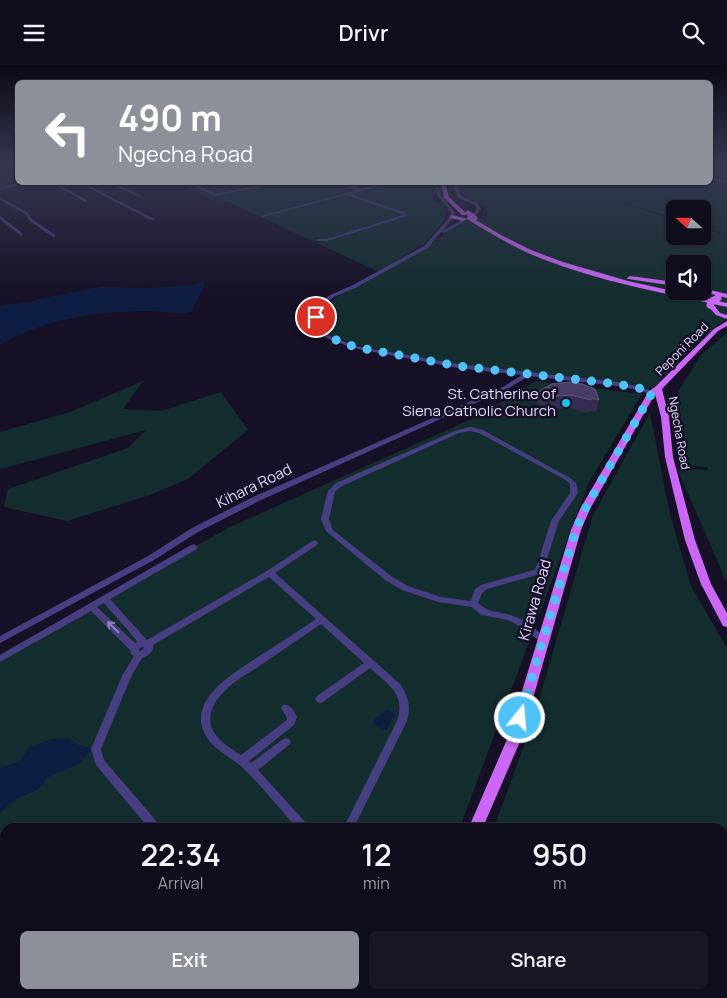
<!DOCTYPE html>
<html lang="en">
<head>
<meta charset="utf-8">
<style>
  :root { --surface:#100d1c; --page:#191625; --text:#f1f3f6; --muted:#9c9ca3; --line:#302d3b; --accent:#8c9099 }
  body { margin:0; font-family:Manrope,sans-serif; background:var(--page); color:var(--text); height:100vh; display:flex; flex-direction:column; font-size:19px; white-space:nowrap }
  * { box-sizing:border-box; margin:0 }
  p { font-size:16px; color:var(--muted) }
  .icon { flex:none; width:28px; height:28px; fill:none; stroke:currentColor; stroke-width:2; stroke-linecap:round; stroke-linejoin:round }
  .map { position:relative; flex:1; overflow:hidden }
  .side { position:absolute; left:0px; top:758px; width:728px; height:176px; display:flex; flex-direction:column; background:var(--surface); border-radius:15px 15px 0 0; box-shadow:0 1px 4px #0004,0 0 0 1px var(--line) }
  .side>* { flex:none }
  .guide { position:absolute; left:15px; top:15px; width:698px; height:105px; border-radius:8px; box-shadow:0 1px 4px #0004,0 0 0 1px var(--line); background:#8c9099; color:#fff; overflow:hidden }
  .needle { width:32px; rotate:291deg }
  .tools { position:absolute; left:666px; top:135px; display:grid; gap:10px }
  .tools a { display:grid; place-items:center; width:45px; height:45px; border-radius:8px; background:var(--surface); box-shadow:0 1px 4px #0004,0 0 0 1px var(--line); font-size:25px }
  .pin { position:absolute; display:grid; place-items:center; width:42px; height:42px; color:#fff; margin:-21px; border:2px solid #fff; border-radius:50%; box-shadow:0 1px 5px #0007 }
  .me { position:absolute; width:55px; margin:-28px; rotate:17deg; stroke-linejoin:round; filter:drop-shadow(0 0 4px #0008) }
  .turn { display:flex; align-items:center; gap:18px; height:105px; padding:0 20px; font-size:22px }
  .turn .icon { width:65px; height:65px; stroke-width:2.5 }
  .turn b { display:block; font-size:35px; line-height:42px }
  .eta { display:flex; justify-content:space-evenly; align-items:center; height:85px; text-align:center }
  .eta b { font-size:30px; font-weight:600; line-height:35px }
  .action { display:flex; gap:10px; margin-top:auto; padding:10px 20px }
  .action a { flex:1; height:58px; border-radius:8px; background:var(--accent); color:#fff; font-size:20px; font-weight:600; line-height:58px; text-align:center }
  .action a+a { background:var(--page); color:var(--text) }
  header { display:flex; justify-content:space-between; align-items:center; height:65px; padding:0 20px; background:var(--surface); font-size:22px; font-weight:600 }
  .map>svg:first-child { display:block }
  .green { fill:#142e2f; fill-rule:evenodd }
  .water { fill:#0e1d42 }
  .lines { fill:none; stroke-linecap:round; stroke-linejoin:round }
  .minor { fill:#473f82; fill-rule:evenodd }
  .major { fill:#cb67f5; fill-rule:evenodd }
  .major-bridge-far1 { stroke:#cb67f5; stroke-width:5 }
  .major-bridge { stroke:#cb67f5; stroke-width:7 }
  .wall { fill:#362b53 }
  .building { fill:#483e65; stroke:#60567d }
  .oneway { stroke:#8c84b9 }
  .route { stroke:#4fc3f7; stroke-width:9; stroke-dasharray:0 16.2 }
  .poi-dot { fill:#12c7ef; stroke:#161126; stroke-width:2 }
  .labels { text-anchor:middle; stroke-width:5; stroke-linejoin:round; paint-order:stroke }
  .far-street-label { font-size:12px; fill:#e0d8fc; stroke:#161126 }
  .poi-label { font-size:15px; fill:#e0d8fc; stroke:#161126; text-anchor:end }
  .street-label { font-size:15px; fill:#e0d8fc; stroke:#161126 }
</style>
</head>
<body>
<header><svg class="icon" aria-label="menu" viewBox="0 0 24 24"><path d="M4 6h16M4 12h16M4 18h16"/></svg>Drivr<svg class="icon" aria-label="search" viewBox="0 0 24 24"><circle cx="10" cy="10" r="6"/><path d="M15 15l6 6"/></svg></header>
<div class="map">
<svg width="727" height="933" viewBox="0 0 727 933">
  <rect width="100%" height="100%" fill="#161126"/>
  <!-- green -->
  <g class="green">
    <path d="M710,99H727V170L703,162L702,144H675V153L597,130L675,155V171H702L703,163L727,171V253L697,278L652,324L605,316L441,298L355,279L331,271L323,262L321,250L323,242L336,232L427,183L448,166L461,158L486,152L488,147C479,132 464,138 455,118H561L569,120H571L565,118H710ZM675,199H702V226H675Z"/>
    <polygon points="178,118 432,118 433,136 444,140 445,155 425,178 379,207 226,136 219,138"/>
    <polygon points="727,268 727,518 677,403 708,405 707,402 683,400 678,326 702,289"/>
    <polygon points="143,316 123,344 161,346 221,327 248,365 188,414 147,431 67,456 4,442 8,424 128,383 146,365 0,404 0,367 70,347"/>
    <polygon points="536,316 642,329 588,419 460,762 5,762 5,929 397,929 395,933 0,933 0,589 232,461 474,353"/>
    <polygon points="650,348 670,450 691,521 727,583 727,933 435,933 436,929 722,929 722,762 494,762 530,665 593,450"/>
  </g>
  <!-- water -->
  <g class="water">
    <path d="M201,217L205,220L191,247C180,251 159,245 145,246C95,247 44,254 0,280V242L4,240L34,236L38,234L101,222L149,223L195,220Z"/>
    <polygon points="387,644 395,649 387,665 382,665 372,656"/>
    <polygon points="69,673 79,680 93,684 78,699 47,713 39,724 14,735 0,748 0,703 20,696 29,683 52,674"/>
  </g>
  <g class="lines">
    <!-- minor -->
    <g class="minor">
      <polygon points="710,112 727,117 727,119 710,114"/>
      <polygon points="52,118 56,118 60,120 79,118 79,119 63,122 88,136 85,137"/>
      <polygon points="80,118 84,118 154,154 151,155"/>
      <polygon points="110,118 114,118 142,131 139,132"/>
      <polygon points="192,118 209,118 208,119 197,120 215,129 258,121 260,122 215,131 191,120"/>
      <polygon points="340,118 343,118 361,124 388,118 388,119 350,129 404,147 407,151 327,176 318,176 316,175 318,174 327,174 403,150 402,149 346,130 263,152 261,151 357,125 340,119"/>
      <polygon points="435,118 438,118 441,130 455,148 452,154 442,166 474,148 477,144 475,140 458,133 453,118 456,118 461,131 477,138 481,144 476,150 444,168 441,167 428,183 355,223 334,232 320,243 318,250 321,261 330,271 356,281 458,299 617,317 641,322 654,327 654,329 652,330 638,325 617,321 529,311 507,324 259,436 198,467 154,495 0,578 0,571 148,491 192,463 253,432 503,322 522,310 458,303 353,283 326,273 316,261 312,250 316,241 330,230 351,221 424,181 449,153 451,148 437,130"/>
      <polygon points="16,119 17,121 0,125 0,123"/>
      <polygon points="0,132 27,147 32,154 55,170 55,172 53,172 30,156 25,149 0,135"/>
      <polygon points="0,151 22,168 22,170 20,170 0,154"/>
      <path d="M470,362L483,365L570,413L576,418L578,428L559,456L543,506L540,509L487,524L482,528L478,538C489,549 503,546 516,552C528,557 537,566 547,573L548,575L547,577L544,578L541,577L521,562L508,555L481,550L472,542L438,537L402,525L385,515L326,466L321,454L328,426L336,418L455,366ZM470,366L479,368L566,415L570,419V428L551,456L536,503L534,505L481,520L475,524L471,536L441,532L408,521L391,511L333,465L329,454L335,427L340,422L459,368Z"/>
      <path d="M314,475L317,476L318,478L317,480L275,508L400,619C409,632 411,642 407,656L354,762H344L397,656C406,629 388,619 370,603L323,637L320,638L317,637L315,634L317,631L364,598L321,559C300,573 279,588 258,602C245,610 231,618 221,630C214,638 208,649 211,661C215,674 230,683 241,690L287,655V653L281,643L283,640C290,638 294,646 297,652L294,660L249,696L251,698L283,674L286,673L289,674L291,677L289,680L258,705L306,758L307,762H296C279,743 263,723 245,705C233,693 217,687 207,673C183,635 236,607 261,590C280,578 298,566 316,554L269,512L153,580C154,587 148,591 142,593L131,612L101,684L104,695L158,758L159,762H148L96,700L91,684L122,611L134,591L131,589L130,585L91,546L0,597V590L191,480L194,479L198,482L197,484L110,534L147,575L267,506ZM104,538L137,576L135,578L97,542ZM143,582L144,583L141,586H139V584Z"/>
      <polygon points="258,929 274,929 275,933 259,933"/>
      <polygon points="283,929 300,929 301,933 284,933"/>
      <polygon points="316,929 337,929 338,933 317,933"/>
    </g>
    <!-- major -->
    <g class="major">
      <polygon points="441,118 445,118 449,132 466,148 466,150 462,150 444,133"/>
      <polygon points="452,150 465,153 466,154 463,156 450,153 450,151"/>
      <path d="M469,151L501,170L531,185L563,197L628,216L727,238V242L713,239L720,248L727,250V254L716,250L707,240L709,238C648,225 586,213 528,188C506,178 487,166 467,154V152Z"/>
      <polygon points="630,211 675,217 675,221 628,214 627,213"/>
      <polygon points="702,223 727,229 727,233 700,226 702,226"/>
      <polygon points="727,256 727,261 718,266 662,324 669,352 673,392 695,475 711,519 727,548 727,562 723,561 701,519 685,475 665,392 661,352 655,329 590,444 581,465 522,672 483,762 469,762 508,672 571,465 580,444 649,326 655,322 714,264"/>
      <polygon points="412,929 428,929 427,933 411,933"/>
    </g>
    <!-- major-bridge-far1 -->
    <polyline class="major-bridge-far1" points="468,148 475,153"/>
    <!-- major-bridge -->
    <polyline class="major-bridge" points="710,240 712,236 718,233"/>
  </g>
  <!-- wall -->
  <polygon class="wall" points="595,324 599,335 596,347 589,346 588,348 567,343 544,344 543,340 537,339 539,326"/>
  <!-- building -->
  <polygon class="building" points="569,317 583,319 595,324 599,335 592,333 591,335 570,330 546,332 545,327 539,326 552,319"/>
  <!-- one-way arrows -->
  <defs><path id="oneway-shaft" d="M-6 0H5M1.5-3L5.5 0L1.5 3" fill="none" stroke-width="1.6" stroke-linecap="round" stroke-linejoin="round" transform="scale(1.25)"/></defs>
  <use class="oneway" href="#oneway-shaft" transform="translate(113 562) rotate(-136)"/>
  <!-- sky -->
  <linearGradient id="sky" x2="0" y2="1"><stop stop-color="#0c0915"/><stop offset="0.43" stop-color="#363852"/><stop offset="1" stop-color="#363852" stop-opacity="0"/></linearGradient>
  <rect width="727" height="230" fill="url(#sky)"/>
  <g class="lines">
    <!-- route -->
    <polyline class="route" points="316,252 319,261 328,272 355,282 458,301 617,319 639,323 652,328 585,444 576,464 520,653"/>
  </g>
  <!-- markers -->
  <circle class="poi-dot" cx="566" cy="338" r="5"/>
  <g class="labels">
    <!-- far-street labels -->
    <g class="far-street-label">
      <text transform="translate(682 284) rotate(-45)" y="4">Peponi Road</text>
      <text transform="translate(679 368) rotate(80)" y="4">Ngecha Road</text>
    </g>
    <!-- poi labels -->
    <g class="poi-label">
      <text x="556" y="334">St. Catherine of<tspan x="556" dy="17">Siena Catholic Church</tspan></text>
    </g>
    <!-- street labels -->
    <g class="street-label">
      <text transform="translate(254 421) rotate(-26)" y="5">Kihara Road</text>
      <text transform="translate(535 535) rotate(-74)" y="5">Kirawa Road</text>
    </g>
  </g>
</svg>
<div class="tools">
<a><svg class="needle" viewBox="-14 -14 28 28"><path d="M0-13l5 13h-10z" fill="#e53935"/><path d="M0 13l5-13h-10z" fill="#9c9ca3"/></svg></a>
<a><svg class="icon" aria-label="sound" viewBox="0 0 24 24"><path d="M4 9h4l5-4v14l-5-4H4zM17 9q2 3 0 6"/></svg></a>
</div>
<div class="pin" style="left:316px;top:252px;background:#d93025"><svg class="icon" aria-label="arrive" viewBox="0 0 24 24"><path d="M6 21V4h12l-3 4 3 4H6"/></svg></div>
<svg class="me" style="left:520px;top:653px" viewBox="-20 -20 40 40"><circle r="17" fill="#4fc3f7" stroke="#fff" stroke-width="3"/><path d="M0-11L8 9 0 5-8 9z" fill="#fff"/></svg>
<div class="guide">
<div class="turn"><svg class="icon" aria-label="left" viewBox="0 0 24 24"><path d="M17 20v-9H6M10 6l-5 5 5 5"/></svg><div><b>490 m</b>Ngecha Road</div></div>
</div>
<section class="side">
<div class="eta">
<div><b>22:34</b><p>Arrival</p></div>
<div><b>12</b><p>min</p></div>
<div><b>950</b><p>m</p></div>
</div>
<div class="action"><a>Exit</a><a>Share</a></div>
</section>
</div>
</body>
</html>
